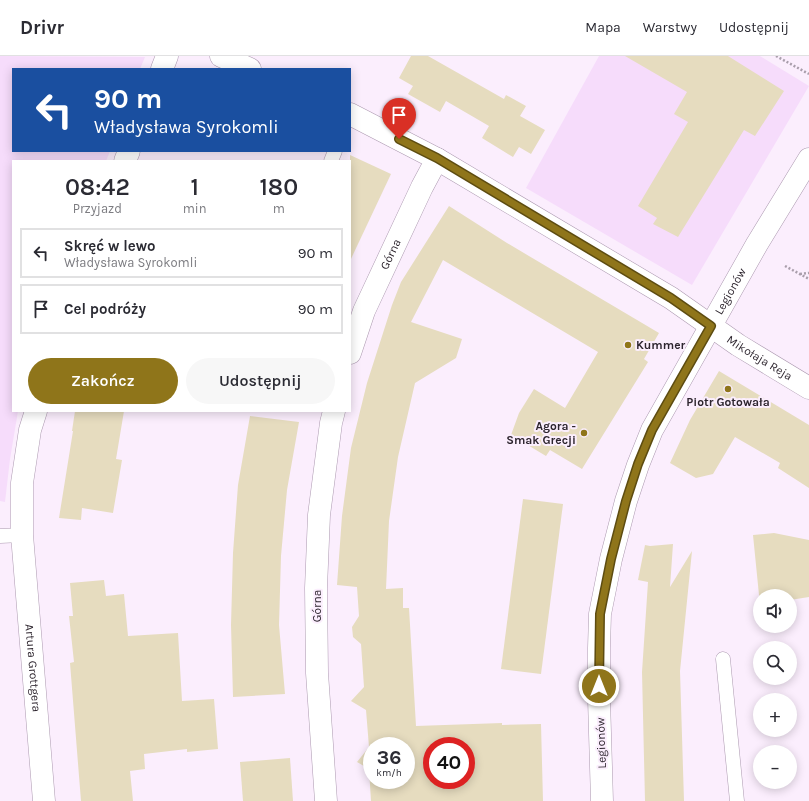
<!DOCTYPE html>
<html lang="pl">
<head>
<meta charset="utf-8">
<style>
  :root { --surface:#fff; --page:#f7f7f7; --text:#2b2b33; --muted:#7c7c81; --line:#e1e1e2; --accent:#8f751a }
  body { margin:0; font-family:Karla,sans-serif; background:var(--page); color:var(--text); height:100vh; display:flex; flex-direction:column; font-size:15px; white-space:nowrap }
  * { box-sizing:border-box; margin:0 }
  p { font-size:13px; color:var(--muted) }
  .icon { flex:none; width:22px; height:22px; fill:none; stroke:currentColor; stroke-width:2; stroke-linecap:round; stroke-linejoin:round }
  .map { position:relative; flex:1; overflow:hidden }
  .panel { position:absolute; left:12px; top:104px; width:339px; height:252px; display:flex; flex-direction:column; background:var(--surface); border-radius:0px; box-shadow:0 2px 10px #0003 }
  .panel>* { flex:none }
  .banner { position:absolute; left:12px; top:12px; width:339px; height:84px; border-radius:0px; box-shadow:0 2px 10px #0003; background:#1a4fa0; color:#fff; overflow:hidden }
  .tools { position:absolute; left:753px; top:533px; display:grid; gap:8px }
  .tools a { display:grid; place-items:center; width:44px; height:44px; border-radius:50%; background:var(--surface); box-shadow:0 2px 10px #0003; font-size:20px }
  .speed { position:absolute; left:363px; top:681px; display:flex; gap:8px; font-size:20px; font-weight:700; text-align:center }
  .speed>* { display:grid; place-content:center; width:52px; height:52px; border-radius:50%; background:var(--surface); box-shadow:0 2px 10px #0003; line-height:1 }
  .speed small { font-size:10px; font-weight:400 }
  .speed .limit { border:6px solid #d22; background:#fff; color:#111 }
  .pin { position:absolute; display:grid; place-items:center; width:34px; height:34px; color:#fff; margin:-41px -17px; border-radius:50% 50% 50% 0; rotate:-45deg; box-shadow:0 0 4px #0007 }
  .pin .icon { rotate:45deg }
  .me { position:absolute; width:44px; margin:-22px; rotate:0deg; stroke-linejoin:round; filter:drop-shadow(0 0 3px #0008) }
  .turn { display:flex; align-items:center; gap:14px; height:84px; padding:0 16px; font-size:18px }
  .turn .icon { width:52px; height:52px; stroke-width:2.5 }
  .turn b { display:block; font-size:28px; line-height:34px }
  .eta { display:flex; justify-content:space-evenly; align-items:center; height:68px; text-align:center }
  .eta b { font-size:24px; font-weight:600; line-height:28px }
  .action { display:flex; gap:8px; margin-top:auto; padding:8px 16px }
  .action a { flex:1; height:46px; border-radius:24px; background:var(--accent); color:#fff; font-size:16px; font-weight:600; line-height:46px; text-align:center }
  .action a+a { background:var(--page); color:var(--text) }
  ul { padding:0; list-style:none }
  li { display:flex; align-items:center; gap:12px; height:50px; margin:0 8px 6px; padding:0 8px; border:2px solid var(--line); border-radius:0px }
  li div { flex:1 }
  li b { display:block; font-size:15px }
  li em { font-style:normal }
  header { display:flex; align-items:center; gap:24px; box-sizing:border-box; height:56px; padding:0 20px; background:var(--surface); border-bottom:1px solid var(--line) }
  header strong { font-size:19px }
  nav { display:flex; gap:22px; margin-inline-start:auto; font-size:14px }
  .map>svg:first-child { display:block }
  .built { fill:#f6dcfb }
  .building { fill:#e6dcbf; fill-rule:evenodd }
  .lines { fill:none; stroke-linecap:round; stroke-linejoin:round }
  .service-casing { stroke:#ac99b0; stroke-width:15 }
  .minor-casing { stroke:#ac99b0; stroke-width:23 }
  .tertiary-casing { stroke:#ac99b0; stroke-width:23 }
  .path { stroke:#a99eab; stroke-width:2.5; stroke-dasharray:2 2; stroke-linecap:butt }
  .service { stroke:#fff; stroke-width:14 }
  .minor { stroke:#fff; stroke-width:22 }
  .tertiary { stroke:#fff; stroke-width:22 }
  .route-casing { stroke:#5d4c11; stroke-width:10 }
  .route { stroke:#8f751a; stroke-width:7 }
  .poi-dot { fill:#8f751a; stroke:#fbeefd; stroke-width:1.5 }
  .labels { text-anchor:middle; stroke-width:4; stroke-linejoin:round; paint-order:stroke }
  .street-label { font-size:12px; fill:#2d252e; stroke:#fbeefd }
  .poi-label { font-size:12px; font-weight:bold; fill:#2d252e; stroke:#fbeefd; text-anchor:start }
</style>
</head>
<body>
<header>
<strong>Drivr</strong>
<nav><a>Mapa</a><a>Warstwy</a><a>Udostępnij</a></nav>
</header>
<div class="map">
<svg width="809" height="745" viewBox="0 0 809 745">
  <rect width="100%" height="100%" fill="#fbeefd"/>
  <!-- built -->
  <g class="built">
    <polygon points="0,0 145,1 140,13 13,13 13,95 110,95 106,105 13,105 13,355 18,355 10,403 5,446 0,445"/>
    <polygon points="599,0 760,0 809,30 692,229 526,132"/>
  </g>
  <!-- building -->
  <g class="building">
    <polygon points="411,0 428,0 504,43 506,39 526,50 520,60 545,74 531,98 519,91 513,101 482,82 489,70 446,45 440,56 408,38 413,30 399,22"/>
    <polygon points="625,0 728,0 784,35 755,80 744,74 678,181 653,168 657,162 638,150 688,66 674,58 687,36"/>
    <polygon points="350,99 391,118 350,205"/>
    <path d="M449,150L507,187L659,277L644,303L648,306L582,413L550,394L546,400L511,379L519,357L534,333L565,352L598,296L443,204L411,266L462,283L456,302L415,327L398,401L389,465L386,533L403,532V552H409L416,670L502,667V669L541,668L543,745H371L369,713L357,706L369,691L366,654L351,645L364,631L361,588L353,581L352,571L359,560L357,531L337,529L342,460L351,392L367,327L392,249L401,226ZM372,690H406V724H372ZM432,690H466V724H432Z"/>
    <polygon points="719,315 809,369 809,432 778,412 780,407 735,381 713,418 696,422 670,407 690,364"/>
    <polygon points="75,355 124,355 116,403 122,404 113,457 82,452 81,464 59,462 73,375 72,375"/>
    <polygon points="250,360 299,366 287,434 281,500 279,569 285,638 233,641 231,569 233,497 238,429"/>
    <polygon points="523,443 563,448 541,618 501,613"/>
    <polygon points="774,477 809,484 809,541 790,544 790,540 760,540 760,549 753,479"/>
    <polygon points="673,488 670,531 692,495 680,615 684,745 645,745 642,616 648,526 638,524 645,489 650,490"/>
    <polygon points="104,524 106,540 124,538 128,580 178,577 182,645 214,643 218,693 187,696 187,693 144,698 145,713 130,715 133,745 81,745 70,607 74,606 69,560 73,560 70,527"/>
    <polygon points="290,702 293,745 243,745 240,706"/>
  </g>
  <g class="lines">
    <!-- service casing -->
    <g class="service-casing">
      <g id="service">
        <polyline points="331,105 335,95"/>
        <polyline points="0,480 22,479"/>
        <polyline points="723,603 737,745"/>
      </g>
    </g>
    <!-- minor casing -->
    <g class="minor-casing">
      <g id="minor">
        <polyline points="221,0 250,13"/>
        <polyline points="162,13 167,0"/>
        <path id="s1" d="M350,58L437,103L671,242L738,289L809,332"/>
        <polyline points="125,105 129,95"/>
        <path id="s2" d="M350,297L364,255L422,131L437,103"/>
        <path id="s3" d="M36,355L30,374L22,427V479L44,745"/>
        <polyline points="326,745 317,617 316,532 319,459 331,367 334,355"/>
      </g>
    </g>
    <!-- tertiary casing -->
    <g class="tertiary-casing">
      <g id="tertiary">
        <path id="s4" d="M602,745L599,643V592L600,558L611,503L626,445L638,409L652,374L757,188L809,103"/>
      </g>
    </g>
    <!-- path -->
    <g class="path">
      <polyline points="776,0 809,18"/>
      <polyline points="785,210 809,223"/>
      <polyline points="800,218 809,217"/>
    </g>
    <!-- service -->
    <use href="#service" class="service"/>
    <!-- minor -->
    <use href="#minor" class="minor"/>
    <!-- tertiary -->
    <use href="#tertiary" class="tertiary"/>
  </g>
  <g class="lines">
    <!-- route casing -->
    <g class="route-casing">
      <polyline id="route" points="399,83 437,102 671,242 711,270 652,374 638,408 626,445 611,503 600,558 599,630"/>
    </g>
    <!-- route -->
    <use href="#route" class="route"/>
  </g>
  <!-- markers -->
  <g class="poi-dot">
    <circle cx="628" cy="289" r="4"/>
    <circle cx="728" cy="333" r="4"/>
    <circle cx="584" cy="377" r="4"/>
  </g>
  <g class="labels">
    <!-- street labels -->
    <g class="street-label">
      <text dy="4" stroke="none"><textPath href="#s2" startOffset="107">Górna</textPath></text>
      <text dy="4" stroke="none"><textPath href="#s4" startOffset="538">Legionów</textPath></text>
      <text dy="4" stroke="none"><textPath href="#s1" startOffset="477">Mikołaja Reja</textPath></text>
      <text transform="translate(317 550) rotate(-90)" y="4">Górna</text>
      <text dy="4" stroke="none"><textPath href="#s3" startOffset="259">Artura Grottgera</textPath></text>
      <text transform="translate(601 687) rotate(-92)" y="4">Legionów</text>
    </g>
    <!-- poi labels -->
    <g class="poi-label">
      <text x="636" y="293">Kummer</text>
      <text x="728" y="350" text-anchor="middle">Piotr Gotowała</text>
      <text x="576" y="374" text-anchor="end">Agora -<tspan x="576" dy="14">Smak Grecji</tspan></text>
    </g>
  </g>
</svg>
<div class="tools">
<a><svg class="icon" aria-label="sound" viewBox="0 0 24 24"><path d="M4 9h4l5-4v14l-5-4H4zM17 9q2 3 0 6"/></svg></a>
<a><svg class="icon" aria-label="search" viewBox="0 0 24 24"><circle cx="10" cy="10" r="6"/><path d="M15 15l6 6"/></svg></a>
<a>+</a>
<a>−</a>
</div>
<div class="speed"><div>36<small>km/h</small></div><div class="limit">40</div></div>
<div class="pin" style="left:399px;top:83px;background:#d93025"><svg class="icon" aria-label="arrive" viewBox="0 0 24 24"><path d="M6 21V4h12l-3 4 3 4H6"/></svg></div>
<svg class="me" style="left:599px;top:630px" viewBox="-20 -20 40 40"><circle r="17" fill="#8f751a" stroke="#fff" stroke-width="3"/><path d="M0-11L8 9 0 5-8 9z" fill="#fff"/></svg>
<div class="banner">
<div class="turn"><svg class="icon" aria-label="left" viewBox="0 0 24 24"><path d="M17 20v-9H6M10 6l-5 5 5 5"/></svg><div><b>90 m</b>Władysława Syrokomli</div></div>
</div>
<section class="panel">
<div class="eta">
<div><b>08:42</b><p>Przyjazd</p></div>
<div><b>1</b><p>min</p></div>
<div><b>180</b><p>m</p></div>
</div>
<ul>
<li><svg class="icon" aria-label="left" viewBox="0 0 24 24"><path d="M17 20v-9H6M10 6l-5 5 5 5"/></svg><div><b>Skręć w lewo</b><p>Władysława Syrokomli</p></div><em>90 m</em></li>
<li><svg class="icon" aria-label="arrive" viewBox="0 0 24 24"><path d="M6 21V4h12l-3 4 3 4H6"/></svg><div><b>Cel podróży</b></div><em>90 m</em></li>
</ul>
<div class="action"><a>Zakończ</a><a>Udostępnij</a></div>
</section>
</div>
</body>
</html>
